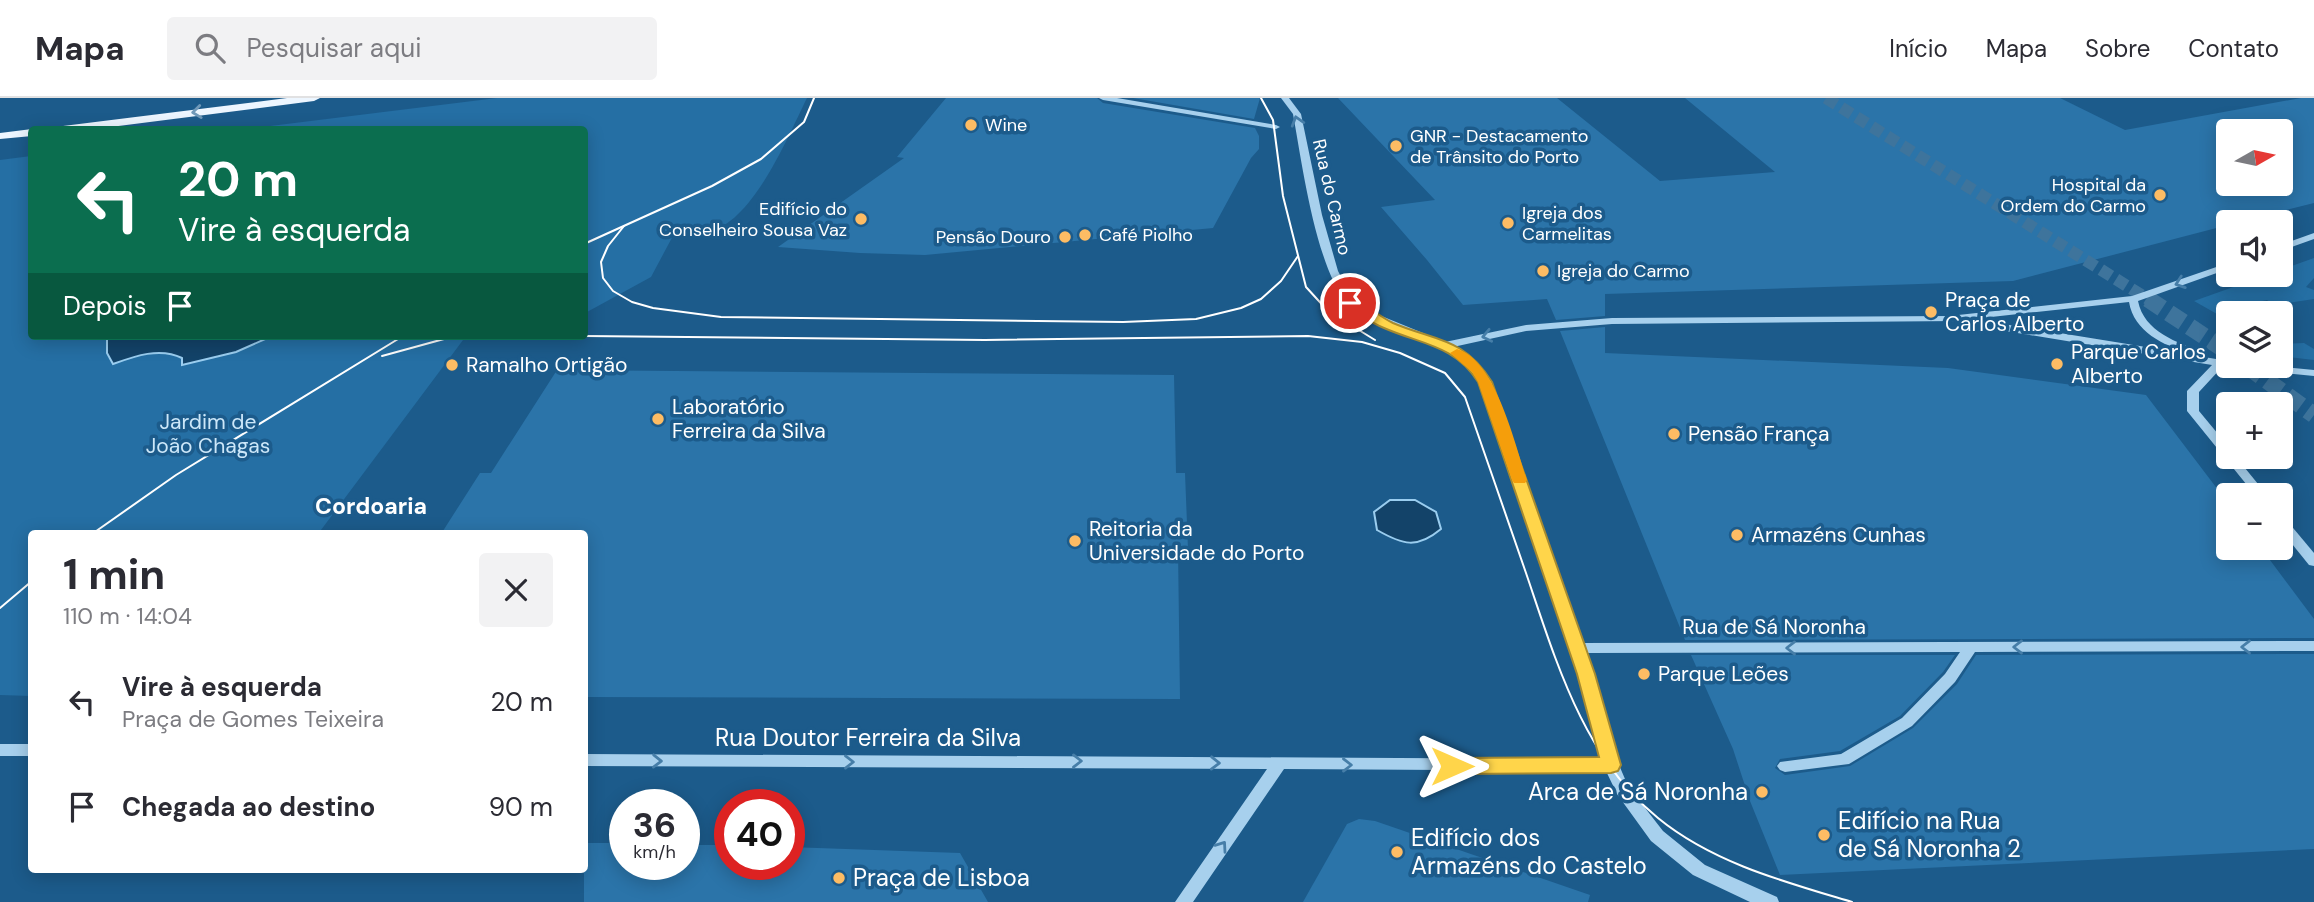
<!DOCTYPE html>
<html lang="pt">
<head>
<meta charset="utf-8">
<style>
  :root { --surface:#fff; --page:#f2f2f3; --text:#2b2b33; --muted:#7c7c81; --line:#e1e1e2 }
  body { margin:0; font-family:"DM Sans",sans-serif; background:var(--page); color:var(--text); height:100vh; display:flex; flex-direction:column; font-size:26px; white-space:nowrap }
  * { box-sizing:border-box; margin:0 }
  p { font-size:23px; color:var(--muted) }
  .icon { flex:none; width:38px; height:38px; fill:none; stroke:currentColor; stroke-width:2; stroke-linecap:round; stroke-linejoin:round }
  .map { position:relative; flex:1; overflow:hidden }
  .sheet { position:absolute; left:28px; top:432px; width:560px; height:343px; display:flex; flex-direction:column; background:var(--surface); border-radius:7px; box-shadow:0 4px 18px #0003 }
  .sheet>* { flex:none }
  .top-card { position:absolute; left:28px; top:28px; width:560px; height:214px; border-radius:7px; box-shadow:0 4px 18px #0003; background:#0b6e4f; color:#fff; overflow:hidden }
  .needle { width:46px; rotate:81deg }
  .controls { position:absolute; left:2216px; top:21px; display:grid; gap:14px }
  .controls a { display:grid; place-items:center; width:77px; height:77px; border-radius:7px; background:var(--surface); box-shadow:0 4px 18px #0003; font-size:35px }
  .speed { position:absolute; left:609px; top:691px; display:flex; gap:14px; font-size:35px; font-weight:700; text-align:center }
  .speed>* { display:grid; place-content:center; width:91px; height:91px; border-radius:50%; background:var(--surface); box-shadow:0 4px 18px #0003; line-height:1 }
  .speed small { font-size:18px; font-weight:400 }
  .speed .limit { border:10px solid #d22; background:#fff; color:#111 }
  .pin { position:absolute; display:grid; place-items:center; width:60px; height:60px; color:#fff; margin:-30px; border:4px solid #fff; border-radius:50%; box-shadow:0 2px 7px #0007 }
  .me { position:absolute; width:77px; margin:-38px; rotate:90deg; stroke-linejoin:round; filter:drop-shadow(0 0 5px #0008) }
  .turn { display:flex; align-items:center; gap:24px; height:147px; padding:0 35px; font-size:32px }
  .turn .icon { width:91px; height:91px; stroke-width:2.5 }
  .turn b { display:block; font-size:49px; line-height:60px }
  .then { display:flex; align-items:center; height:66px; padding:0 35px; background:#0003; gap:14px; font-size:26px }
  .round { display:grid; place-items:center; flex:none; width:74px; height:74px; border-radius:7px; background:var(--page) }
  .summary { display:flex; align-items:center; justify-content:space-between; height:119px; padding:0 35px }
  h1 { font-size:42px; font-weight:700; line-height:52px }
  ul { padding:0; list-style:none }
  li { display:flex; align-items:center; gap:21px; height:105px; padding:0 35px }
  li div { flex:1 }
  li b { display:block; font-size:26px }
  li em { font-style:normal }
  header { display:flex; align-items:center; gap:42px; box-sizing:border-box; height:98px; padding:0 35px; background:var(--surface); border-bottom:2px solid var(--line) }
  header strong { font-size:33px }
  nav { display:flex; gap:38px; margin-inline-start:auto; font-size:24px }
  .search { width:490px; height:63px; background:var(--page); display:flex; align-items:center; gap:18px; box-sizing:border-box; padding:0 24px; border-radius:7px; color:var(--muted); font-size:26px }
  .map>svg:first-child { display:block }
  .green { fill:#256fa4 }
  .water { fill:#134369; stroke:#9acdef; stroke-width:2 }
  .building { fill:#2b74a9; fill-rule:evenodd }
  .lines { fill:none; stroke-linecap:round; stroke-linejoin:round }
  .major-tunnel-far1 { stroke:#3e749c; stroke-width:12; stroke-dasharray:12 6; stroke-linecap:butt }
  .major-tunnel { stroke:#3e749c; stroke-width:17; stroke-dasharray:17 8; stroke-linecap:butt }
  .minor { fill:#a7d0ed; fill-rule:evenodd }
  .major { fill:#edf6ff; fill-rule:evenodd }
  .tram { stroke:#fff; stroke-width:2 }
  .oneway { stroke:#7099b9 }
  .oneway2 { stroke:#467ea8 }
  .route { fill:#ffd54a; stroke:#a68a30; stroke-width:2 }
  .slow { fill:#f59e0b }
  .poi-dot { fill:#fdbc64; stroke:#1c5b8b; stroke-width:2.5 }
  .labels { text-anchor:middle; stroke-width:7; stroke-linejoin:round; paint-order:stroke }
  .far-poi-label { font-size:18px; fill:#fff; stroke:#1c5b8b; text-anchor:start }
  .far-street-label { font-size:18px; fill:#fff; stroke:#1c5b8b }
  .poi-label { font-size:21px; fill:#fff; stroke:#1c5b8b; text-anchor:start }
  .park-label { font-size:21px; fill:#cce7f9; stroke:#1c5b8b }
  .street-label { font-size:21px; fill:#fff; stroke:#1c5b8b }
  .neighbourhood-label { font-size:23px; font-weight:bold; fill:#fff; stroke:#1c5b8b }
  .near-street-label { font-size:24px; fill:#fff; stroke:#1c5b8b }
  .near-poi-label { font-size:24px; fill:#fff; stroke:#1c5b8b; text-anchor:start }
</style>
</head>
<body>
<header>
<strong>Mapa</strong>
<div class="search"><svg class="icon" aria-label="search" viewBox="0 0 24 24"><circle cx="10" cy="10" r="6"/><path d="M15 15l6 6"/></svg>Pesquisar aqui</div>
<nav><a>Início</a><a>Mapa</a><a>Sobre</a><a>Contato</a></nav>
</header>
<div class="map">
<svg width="2314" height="804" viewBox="0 0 2314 804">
  <rect width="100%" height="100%" fill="#1c5b8b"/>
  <!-- green -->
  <g class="green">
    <path d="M497,0H807C788,38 753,125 708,134C698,136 685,134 675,134L651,179L587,214L584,32L246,31Z"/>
    <polygon points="31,58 32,238 466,238 318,436 32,436 31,598 0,597 0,62"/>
    <polygon points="2314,160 2314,180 2306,189 2314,192 2314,201 2275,207 2267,202 2246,206 2253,210 2217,216 2194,203 2267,177 2280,177 2280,172"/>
    <polygon points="2304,245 2314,251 2314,262 2280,258 2280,246"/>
  </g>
  <!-- water -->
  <g class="water">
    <path d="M107,238H272L236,254L182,267V260C160,249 135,258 113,266L107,255Z"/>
    <path d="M1390,402H1415L1436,414L1441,431C1417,451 1403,447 1377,432L1374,414Z"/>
  </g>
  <!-- building -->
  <g class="building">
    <polygon points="946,0 1097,0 1103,5 1255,30 1259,38 1259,51 1251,60 1213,130 925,157 860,155 778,149 904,60 897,59"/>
    <polygon points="1133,0 1260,0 1254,21"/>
    <path d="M1338,0H1557L1660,83L1775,74L1685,0H2060L2125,32L2301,0H2314V105L2239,124H2228V127L2013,183L1605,196V218L1556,222L1547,201L1463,207L1427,162L1381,109L1435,102ZM2228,33H2280V86H2228Z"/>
    <polygon points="1605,229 1605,255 1948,270 2146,297 2228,405 2228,450 2261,450 2314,521 2314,540 1685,542 1560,233"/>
    <polygon points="557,272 1174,277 1176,375 1185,375 1188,451 1178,451 1180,601 584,599 584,436 441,436 480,375 491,375"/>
    <polygon points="2314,556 2314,751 1780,777 1750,703 1733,651 1691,557 1955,557 1943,574 1900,618 1840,653 1780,661 1775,670 1785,677 1850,668 1913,630 1957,586 1976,557"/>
    <polygon points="1359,721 1375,723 1590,797 1588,804 1303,804 1347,726"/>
    <polygon points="584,745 625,745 625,766 684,766 684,747 730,747 730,766 789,766 789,749 960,755 988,804 584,804"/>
  </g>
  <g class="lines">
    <!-- major-tunnel-far1 -->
    <polyline class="major-tunnel-far1" points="1826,0 2151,203"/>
    <!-- major-tunnel -->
    <g class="major-tunnel">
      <polyline points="2148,201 2228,254"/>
      <polyline points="2247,268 2314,317"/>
    </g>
    <!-- minor -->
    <g class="minor">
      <polygon points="1099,0 1117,0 1276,27 1280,29 1276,31 1103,2"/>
      <path d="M1281,0H1289L1301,16L1322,117L1338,173L1348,192L1357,204L1374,215L1445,244L1526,227L1612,220L1949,218L2132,198L2228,165V171L2138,203C2144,234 2177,244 2204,255V259L2228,263V268H2232H2223L2199,294V313L2228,348V359H2236L2267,397H2255L2187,313V293L2212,267L1963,226L1958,223L1612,226L1526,233L1453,249L1476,265L1490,284L1582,545L2314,543V553L1975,554L1955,584L1912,628L1849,666L1785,674L1780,672L1777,668L1780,664L1841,656L1902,620L1945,576L1960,554L1586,555L1619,667L1628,688L1663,733L1705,767L1777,799L1779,804H1750L1693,777L1651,743L1617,696L1606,673L1284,671L1193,804H1175L1267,671L584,668V656L1602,661L1579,576L1480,284C1451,248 1424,245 1384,228C1372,223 1357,216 1348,206C1316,171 1302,65 1293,16ZM2129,204C2134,234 2164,247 2189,256L1973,221Z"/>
      <polygon points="2314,135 2314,141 2280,153 2280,147"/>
      <polygon points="2240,268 2274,268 2314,272 2314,278 2245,271"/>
      <polygon points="2280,418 2284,419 2314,455 2314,468 2309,467 2280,431"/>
      <rect x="0" y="646" width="32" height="12"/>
    </g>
    <!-- major -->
    <g class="major">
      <polygon points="287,0 320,0 314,3 87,32 50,32 55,29"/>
      <polygon points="32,31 36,32 32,32 32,38 0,41 0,35"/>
    </g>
    <!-- tram -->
    <g class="tram">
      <polyline points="1261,0 1273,22 1283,98 1306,189 1328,213 1375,242"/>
      <polyline points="624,128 608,148 601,164 603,180 613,193 632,204 653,210 721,219 1123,224 1196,221 1241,210 1261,201 1281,183 1298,158"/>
      <polyline points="584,146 712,88 761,61 804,24 814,0"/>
      <path d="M584,238L985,242L1308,238L1362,244L1400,255L1445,275L1465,299C1485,358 1506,416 1526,475C1556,563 1583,659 1658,720C1713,765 1785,784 1852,804"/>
      <polyline points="382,258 444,241 486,238"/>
      <polyline points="92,436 176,377 403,238"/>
      <polyline points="0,510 32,483"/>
    </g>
  </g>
  <!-- one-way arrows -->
  <defs><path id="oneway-chevron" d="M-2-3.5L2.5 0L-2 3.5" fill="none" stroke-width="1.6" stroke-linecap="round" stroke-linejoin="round" transform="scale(1.75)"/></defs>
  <use class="oneway" href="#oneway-chevron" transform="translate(197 14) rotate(173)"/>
  <g class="oneway2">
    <use href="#oneway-chevron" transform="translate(1297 23) rotate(-107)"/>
    <use href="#oneway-chevron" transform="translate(2180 185) rotate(161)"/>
    <use href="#oneway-chevron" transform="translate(1487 238) rotate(168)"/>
    <use href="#oneway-chevron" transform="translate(2018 549) rotate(180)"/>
    <use href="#oneway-chevron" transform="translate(2246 549) rotate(180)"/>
    <use href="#oneway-chevron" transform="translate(1791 550) rotate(180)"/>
    <use href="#oneway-chevron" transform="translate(657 663) rotate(1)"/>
    <use href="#oneway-chevron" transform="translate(1077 663)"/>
    <use href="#oneway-chevron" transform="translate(849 664)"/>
    <use href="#oneway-chevron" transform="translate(1215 665) rotate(1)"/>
    <use href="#oneway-chevron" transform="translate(1347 667)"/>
    <use href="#oneway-chevron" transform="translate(1222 748) rotate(-55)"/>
  </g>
  <!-- route -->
  <path class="route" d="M1350,201C1366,205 1378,218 1393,225C1435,243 1464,239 1492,284L1595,576L1621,667L1618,673L1611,675L1452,676L1445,673L1443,668L1445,662L1452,660L1599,659L1577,576L1478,284C1455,247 1420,246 1384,230C1371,225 1358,215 1346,208L1344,205Z"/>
  <!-- slow -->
  <path class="slow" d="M1457,251C1496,262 1515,347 1527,382L1525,385H1514L1512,382L1478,284L1472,274L1450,255Z"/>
  <!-- markers -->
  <g class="poi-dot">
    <circle cx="971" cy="27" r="7"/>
    <circle cx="1396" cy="48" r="7"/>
    <circle cx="2160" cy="97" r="7"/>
    <circle cx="861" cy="121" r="7"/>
    <circle cx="1508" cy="125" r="7"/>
    <circle cx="1085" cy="137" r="7"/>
    <circle cx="1065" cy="139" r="7"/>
    <circle cx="1543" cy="173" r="7"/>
    <circle cx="1931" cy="214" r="7"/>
    <circle cx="2057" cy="266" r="7"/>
    <circle cx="452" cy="267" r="7"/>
    <circle cx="658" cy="321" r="7"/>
    <circle cx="1674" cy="336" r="7"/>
    <circle cx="1737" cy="437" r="7"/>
    <circle cx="1075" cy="443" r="7"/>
    <circle cx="1644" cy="576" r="7"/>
    <circle cx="1762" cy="694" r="7"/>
    <circle cx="1824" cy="737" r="7"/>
    <circle cx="1397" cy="754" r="7"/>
    <circle cx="839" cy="780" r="7"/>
  </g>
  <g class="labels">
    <!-- far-poi labels -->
    <g class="far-poi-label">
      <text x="985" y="33">Wine</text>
      <text x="1410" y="44">GNR - Destacamento<tspan x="1410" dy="21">de Trânsito do Porto</tspan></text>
      <text x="2146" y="93" text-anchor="end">Hospital da<tspan x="2146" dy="21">Ordem do Carmo</tspan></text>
      <text x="847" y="117" text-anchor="end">Edifício do<tspan x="847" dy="21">Conselheiro Sousa Vaz</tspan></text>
      <text x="1522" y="121">Igreja dos<tspan x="1522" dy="21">Carmelitas</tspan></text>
      <text x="1099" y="143">Café Piolho</text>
      <text x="1051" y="145" text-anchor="end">Pensão Douro</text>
      <text x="1557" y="179">Igreja do Carmo</text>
    </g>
    <!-- far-street labels -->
    <g class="far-street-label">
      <text transform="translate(1332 99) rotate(77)" y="6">Rua do Carmo</text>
    </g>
    <!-- poi labels -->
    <g class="poi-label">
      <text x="1945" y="209">Praça de<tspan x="1945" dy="24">Carlos Alberto</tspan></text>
      <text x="2071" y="261">Parque Carlos<tspan x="2071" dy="24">Alberto</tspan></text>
      <text x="466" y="274">Ramalho Ortigão</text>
      <text x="672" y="316">Laboratório<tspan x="672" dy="24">Ferreira da Silva</tspan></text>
      <text x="1688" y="343">Pensão França</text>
      <text x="1089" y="438">Reitoria da<tspan x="1089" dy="24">Universidade do Porto</tspan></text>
      <text x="1751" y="444">Armazéns Cunhas</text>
      <text x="1658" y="583">Parque Leões</text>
    </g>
    <!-- park labels -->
    <g class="park-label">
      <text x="208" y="331">Jardim de<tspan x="208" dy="24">João Chagas</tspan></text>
    </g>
    <!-- street labels -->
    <g class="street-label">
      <text x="1774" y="536">Rua de Sá Noronha</text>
    </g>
    <!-- neighbourhood labels -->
    <g class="neighbourhood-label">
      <text x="371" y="416">Cordoaria</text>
    </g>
    <!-- near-street labels -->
    <g class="near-street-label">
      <text x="868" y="648">Rua Doutor Ferreira da Silva</text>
    </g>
    <!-- near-poi labels -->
    <g class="near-poi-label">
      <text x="1748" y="702" text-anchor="end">Arca de Sá Noronha</text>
      <text x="1838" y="731">Edifício na Rua<tspan x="1838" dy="28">de Sá Noronha 2</tspan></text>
      <text x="1411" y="748">Edifício dos<tspan x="1411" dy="28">Armazéns do Castelo</tspan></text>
      <text x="853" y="788">Praça de Lisboa</text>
    </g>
  </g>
</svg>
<div class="controls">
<a><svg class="needle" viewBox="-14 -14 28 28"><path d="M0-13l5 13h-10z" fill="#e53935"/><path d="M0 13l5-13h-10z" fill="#7c7c81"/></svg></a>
<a><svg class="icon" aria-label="sound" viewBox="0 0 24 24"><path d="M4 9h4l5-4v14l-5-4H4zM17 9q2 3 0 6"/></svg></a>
<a><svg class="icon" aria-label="layers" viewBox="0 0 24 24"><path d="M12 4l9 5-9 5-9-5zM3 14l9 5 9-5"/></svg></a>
<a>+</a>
<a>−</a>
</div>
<div class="speed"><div>36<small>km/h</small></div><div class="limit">40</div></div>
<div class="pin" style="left:1350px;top:205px;background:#d93025"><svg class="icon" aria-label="arrive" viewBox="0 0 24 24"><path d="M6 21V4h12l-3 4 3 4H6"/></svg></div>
<svg class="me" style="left:1452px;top:668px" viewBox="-20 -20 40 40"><path d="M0-17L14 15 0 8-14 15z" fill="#ffd54a" stroke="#fff" stroke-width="4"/></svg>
<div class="top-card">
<div class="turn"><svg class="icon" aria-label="left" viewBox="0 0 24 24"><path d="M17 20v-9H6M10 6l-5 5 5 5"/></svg><div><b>20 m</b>Vire à esquerda</div></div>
<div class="then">Depois<svg class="icon" aria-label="arrive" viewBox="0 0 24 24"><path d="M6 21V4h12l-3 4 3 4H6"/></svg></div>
</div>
<section class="sheet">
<div class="summary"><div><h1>1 min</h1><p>110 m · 14:04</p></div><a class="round"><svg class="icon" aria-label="close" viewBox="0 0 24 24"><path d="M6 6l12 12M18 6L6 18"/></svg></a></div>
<ul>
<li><svg class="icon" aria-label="left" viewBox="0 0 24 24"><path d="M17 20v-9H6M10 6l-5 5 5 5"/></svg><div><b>Vire à esquerda</b><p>Praça de Gomes Teixeira</p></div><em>20 m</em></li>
<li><svg class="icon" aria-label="arrive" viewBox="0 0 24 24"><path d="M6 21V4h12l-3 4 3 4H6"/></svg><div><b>Chegada ao destino</b></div><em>90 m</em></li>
</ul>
</section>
</div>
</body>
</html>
